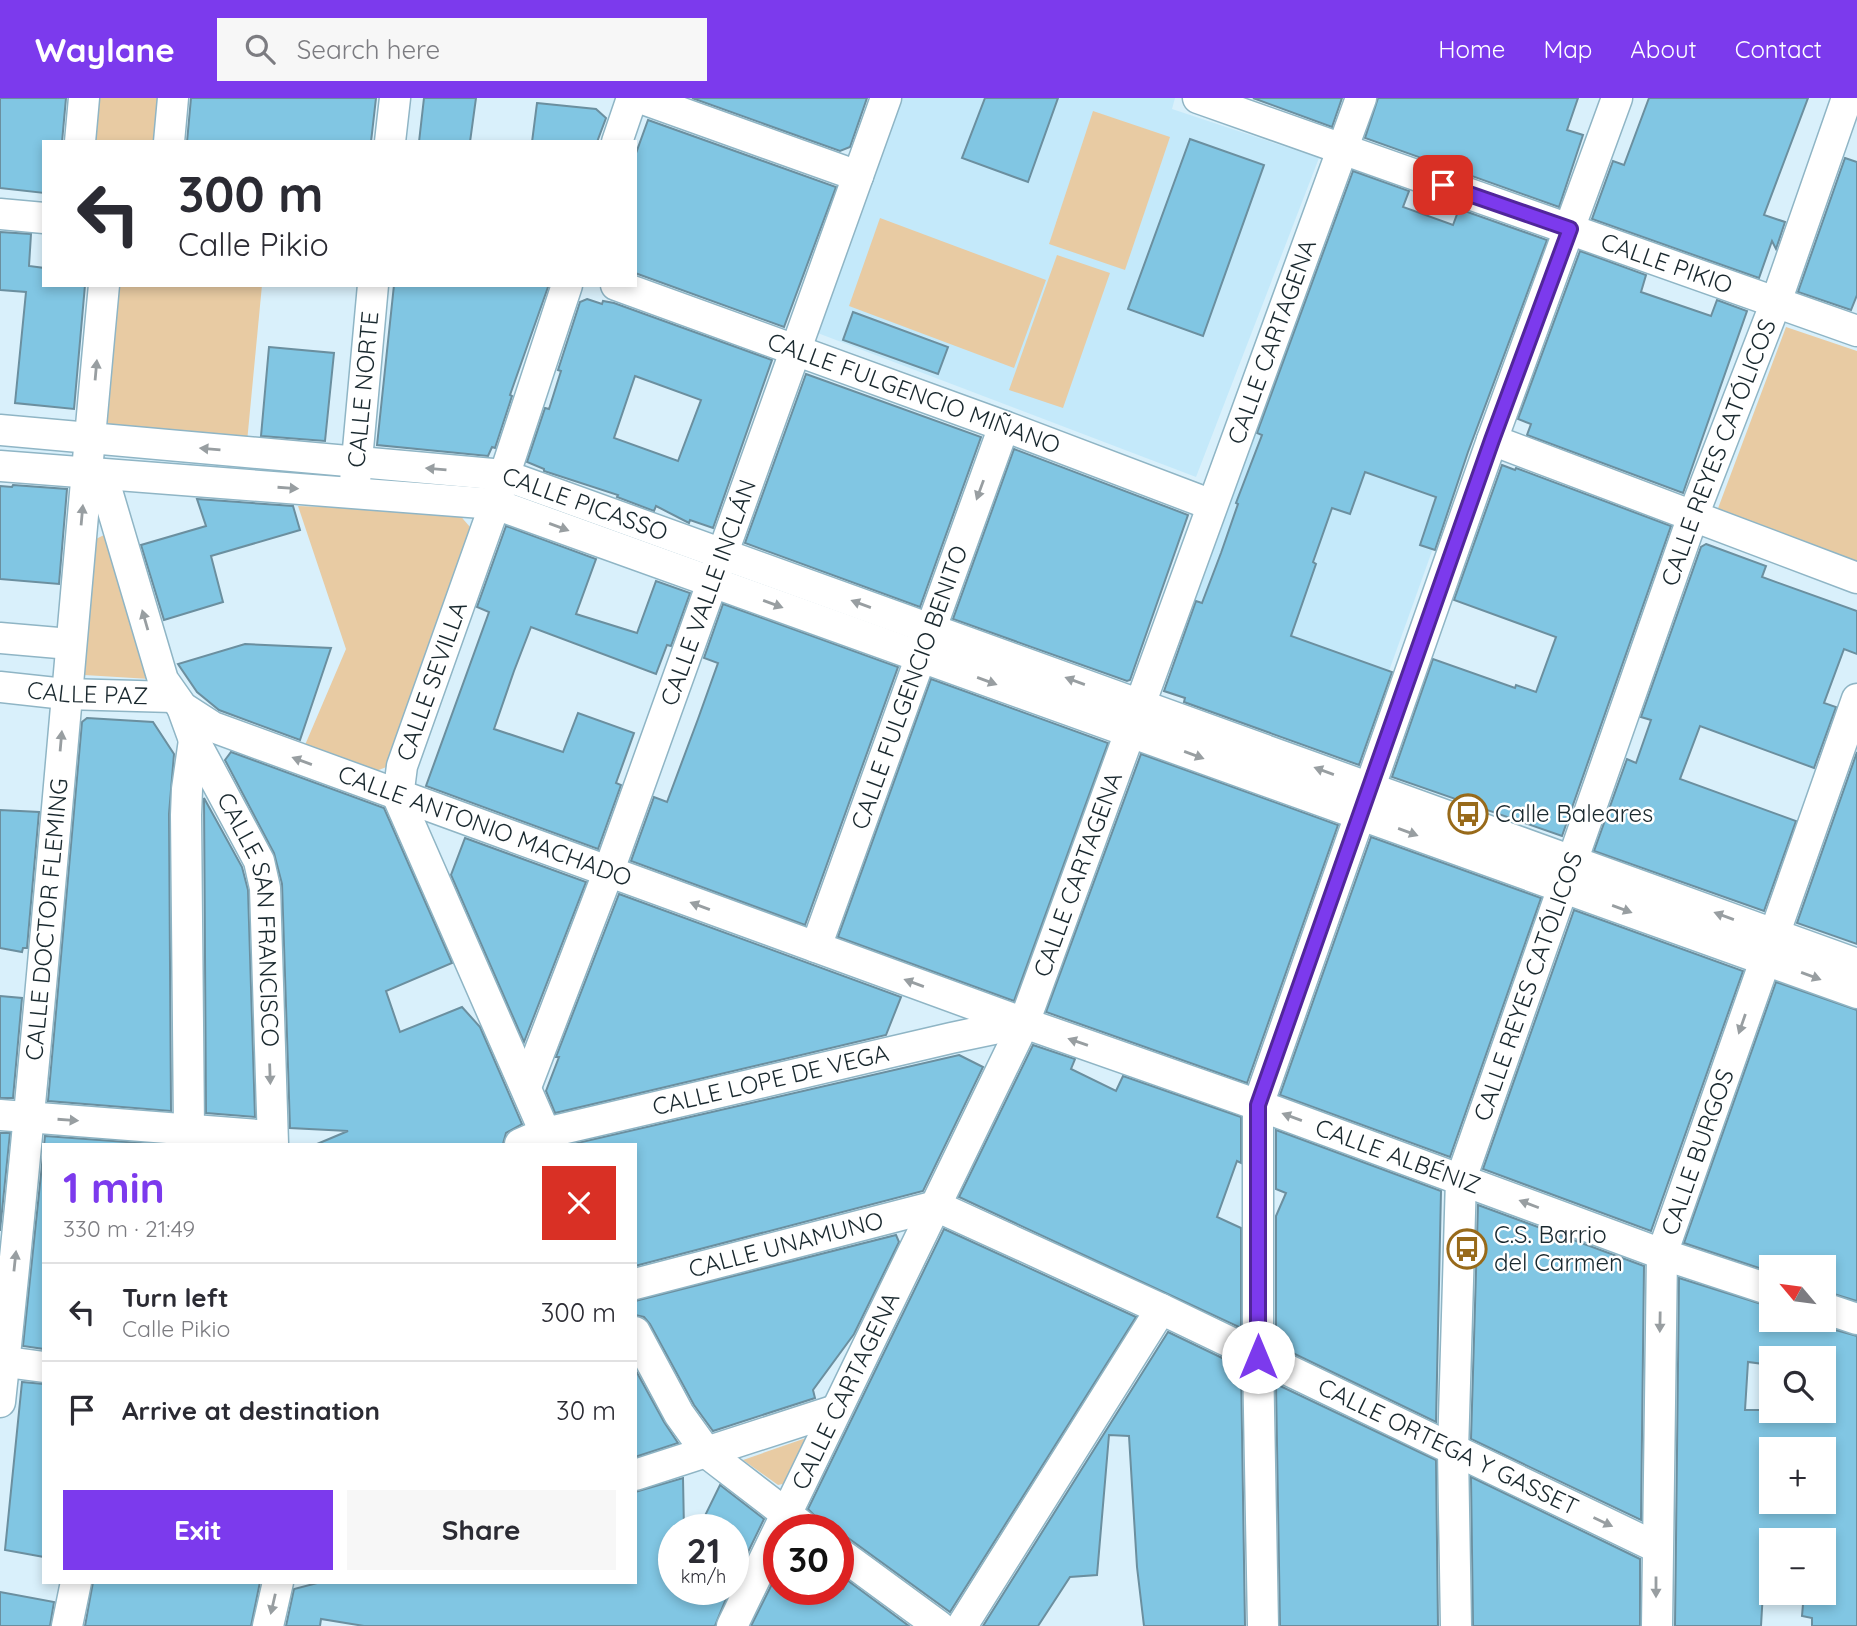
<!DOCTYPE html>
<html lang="en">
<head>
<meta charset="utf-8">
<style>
  :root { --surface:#fff; --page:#f7f7f7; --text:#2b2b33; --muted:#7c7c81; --line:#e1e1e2; --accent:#7c3aed }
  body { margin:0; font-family:Quicksand,sans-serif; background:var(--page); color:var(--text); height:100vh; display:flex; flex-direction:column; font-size:26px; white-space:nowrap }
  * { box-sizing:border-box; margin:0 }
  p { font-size:23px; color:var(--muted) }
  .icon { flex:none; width:38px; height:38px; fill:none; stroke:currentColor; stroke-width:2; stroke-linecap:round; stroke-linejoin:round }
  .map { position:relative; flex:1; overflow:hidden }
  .sheet { position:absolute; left:42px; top:1045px; width:595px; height:441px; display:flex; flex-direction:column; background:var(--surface); border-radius:0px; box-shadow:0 4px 10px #0003 }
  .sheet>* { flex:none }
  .guide { position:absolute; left:42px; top:42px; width:595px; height:147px; border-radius:0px; box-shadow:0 4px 10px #0003; background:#fff; color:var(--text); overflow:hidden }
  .needle { width:46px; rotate:299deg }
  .buttons { position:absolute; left:1759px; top:1157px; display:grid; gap:14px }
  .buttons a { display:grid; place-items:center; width:77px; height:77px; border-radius:0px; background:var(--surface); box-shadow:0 4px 10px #0003; font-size:35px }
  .speed { position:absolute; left:658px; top:1416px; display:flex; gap:14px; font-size:35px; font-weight:700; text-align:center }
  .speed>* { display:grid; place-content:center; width:91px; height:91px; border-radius:50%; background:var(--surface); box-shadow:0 4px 10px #0003; line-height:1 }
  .speed small { font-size:18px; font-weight:400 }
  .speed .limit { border:10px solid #d22; background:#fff; color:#111 }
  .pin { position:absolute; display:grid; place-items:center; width:60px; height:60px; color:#fff; margin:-30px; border-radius:14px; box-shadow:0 4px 10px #0006 }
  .me { position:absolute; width:77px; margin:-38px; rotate:0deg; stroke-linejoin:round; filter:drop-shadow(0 0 5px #0008) }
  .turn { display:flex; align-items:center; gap:24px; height:147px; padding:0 21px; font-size:32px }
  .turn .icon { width:91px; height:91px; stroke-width:2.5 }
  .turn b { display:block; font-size:49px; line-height:60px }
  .round { display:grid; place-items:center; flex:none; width:74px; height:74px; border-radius:0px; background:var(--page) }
  .overview { display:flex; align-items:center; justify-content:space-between; height:119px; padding:0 21px }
  h1 { font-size:42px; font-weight:800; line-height:52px; color:var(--accent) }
  .action { display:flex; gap:14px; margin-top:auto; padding:14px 21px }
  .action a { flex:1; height:80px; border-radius:0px; background:var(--accent); color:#fff; font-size:28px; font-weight:800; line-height:80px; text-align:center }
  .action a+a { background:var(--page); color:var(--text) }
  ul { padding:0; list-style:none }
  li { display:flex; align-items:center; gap:21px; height:98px; padding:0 21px; border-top:2px solid var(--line) }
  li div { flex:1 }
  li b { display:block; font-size:26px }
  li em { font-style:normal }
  header { display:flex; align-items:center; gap:42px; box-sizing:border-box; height:98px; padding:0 35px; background:var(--accent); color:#fff }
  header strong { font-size:33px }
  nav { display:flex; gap:38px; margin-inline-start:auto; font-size:24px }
  .search { width:490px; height:63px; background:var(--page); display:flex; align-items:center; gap:18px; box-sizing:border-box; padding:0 24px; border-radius:0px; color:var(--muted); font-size:26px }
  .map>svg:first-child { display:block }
  .built { fill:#c4e9fa }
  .green { fill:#e8cba3 }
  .building { fill:#81c6e3; stroke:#6b8f9f; stroke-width:2; fill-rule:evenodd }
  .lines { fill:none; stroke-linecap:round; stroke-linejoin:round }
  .street-casing { stroke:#8fb5c5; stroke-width:33 }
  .street { stroke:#fff; stroke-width:30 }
  .oneway { fill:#989ea1 }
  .route-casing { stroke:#51269a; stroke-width:18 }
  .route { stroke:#7c3aed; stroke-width:12 }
  .labels { text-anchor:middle; stroke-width:5; stroke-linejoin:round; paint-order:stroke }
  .street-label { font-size:24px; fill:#19282e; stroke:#fff }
  .poi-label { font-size:24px; fill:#19282e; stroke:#fff; text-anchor:start }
</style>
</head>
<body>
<header>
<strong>Waylane</strong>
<div class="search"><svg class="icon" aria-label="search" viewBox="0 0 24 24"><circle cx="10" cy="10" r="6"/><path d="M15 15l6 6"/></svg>Search here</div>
<nav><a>Home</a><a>Map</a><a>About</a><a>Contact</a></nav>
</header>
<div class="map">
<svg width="1857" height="1528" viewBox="0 0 1857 1528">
  <rect width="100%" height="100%" fill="#d9f0fb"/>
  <!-- built -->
  <g class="built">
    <polygon points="901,0 1175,0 1172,11 1319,60 1196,379 815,234"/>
    <polygon points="1256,335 1450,403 1389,573 1192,502"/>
  </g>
  <!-- green -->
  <g class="green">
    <polygon points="93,0 163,0 159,44 89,44"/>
    <polygon points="1093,13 1170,39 1125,172 1049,146"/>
    <polygon points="880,120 1046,182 1014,270 849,208"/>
    <polygon points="1057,157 1110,175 1063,310 1009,292"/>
    <polygon points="118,187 262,187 247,344 103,329"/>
    <polygon points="1786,229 1857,253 1857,467 1717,413"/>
    <polygon points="298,408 457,414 470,429 389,668 371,675 305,647 346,551"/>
    <polygon points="104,437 116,449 150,581 84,577 90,444"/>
    <polygon points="806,1340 809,1340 787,1385 778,1387 743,1362"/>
  </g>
  <!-- building -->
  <g class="building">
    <polygon points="0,0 66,0 62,44 44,44 44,95 0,90"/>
    <polygon points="191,0 376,0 371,44 187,44"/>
    <polygon points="424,0 476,0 470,44 419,44"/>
    <polygon points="692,0 867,0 850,49 840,53"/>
    <polygon points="985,0 1058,0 1028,84 962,60"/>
    <polygon points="1253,0 1342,0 1332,29"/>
    <polygon points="1378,0 1578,0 1567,32 1583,37 1559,109 1365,40"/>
    <polygon points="1649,0 1808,0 1764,117 1785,124 1776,151 1772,143 1759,180 1592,121 1613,63 1624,67"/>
    <polygon points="537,5 596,11 606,20 597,44 532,44"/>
    <polygon points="648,22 836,89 784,229 635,175 635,58"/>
    <polygon points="1190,41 1264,67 1203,238 1128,211"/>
    <polygon points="1845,60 1857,64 1857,197 1851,212 1798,194"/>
    <polygon points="1353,73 1409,93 1403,109 1453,127 1459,111 1547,142 1468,354 1435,452 1420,447 1436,399 1365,374 1350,416 1332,410 1313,464 1316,466 1291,538 1392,574 1359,667 1184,604 1185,600 1164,593 1196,503 1202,505 1221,455 1238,406 1236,405 1262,337 1257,335"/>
    <polygon points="0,134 31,136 29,168 44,170 44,187 85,187 74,311 15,305 26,194 0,192"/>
    <polygon points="1580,153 1646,177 1641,194 1711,218 1717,202 1747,213 1683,395 1527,337 1531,326 1518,321"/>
    <polygon points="394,187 546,187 548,189 510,297 512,298 495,350 492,349 488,358 377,347"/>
    <path d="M587,201L602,206L603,203L614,205L772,262L713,430L690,422L689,425L656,408L654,413L617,399L618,397L544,373V371L527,364L545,310L549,311L561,273L558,272L580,204ZM635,278L701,302L678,363L614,340Z"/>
    <polygon points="853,214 948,249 938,276 843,242"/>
    <polygon points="269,249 334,255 325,343 261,338"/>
    <polygon points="806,276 981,339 920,509 745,445"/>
    <polygon points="1014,351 1188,417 1130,582 1127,583 953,521"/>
    <polygon points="1502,367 1515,372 1516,370 1671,428 1562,738 1392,679 1433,561 1515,590 1516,587 1536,594 1556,539 1454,502"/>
    <polygon points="13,387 67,391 59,486 0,481 0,388 12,389"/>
    <polygon points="197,401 293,408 300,432 211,458 223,504 164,522 141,447 206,428"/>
    <polygon points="506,428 596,461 576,516 637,535 656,483 690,495 671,548 667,547 656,576 531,529 514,573 494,631 563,654 578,615 634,635 616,685 621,687 598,751 426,688 489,514 477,509"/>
    <polygon points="1706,446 1766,468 1762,479 1857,513 1857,556 1844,551 1824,605 1836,609 1814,670 1700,628 1680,681 1796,723 1764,813 1594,753 1627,661 1636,665 1651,622 1641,619 1701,449"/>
    <polygon points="723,506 898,569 805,827 631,763 654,699 667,704 698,621 718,565 704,560"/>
    <polygon points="245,546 331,550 300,642 219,612 197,594 178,566"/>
    <polygon points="931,581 1108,645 1014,903 838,839"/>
    <polygon points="87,620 153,624 174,656 169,716 171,1013 48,1003 82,624"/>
    <polygon points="231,654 384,710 452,865 386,893 400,934 462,909 480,929 522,1026 506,1035 503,1046 317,1046 348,1033 290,1030 282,786 274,755 225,662"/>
    <polygon points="1857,654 1857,846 1797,825"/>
    <polygon points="1141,656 1338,727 1247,985 1046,914"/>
    <polygon points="204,700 242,769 248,792 255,1019 206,1015"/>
    <polygon points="0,712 39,714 27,850 23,850 22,854 0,850"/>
    <polygon points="1371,739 1541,800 1450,1059 1280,997"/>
    <polygon points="465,740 586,784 524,944 451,777"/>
    <polygon points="619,796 901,899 886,937 555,1015 546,993 559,959 556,959"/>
    <polygon points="1574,812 1743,873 1651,1133 1483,1071"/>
    <polygon points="1776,884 1857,912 1857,1203 1824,1193 1824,1169 1771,1169 1771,1174 1684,1145"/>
    <polygon points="0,898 22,900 13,1000 0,1000"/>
    <polygon points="1033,947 1075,961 1071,971 1116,993 1123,978 1241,1019 1241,1065 1237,1063 1217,1119 1241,1130 1241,1230 959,1099"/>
    <polygon points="959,957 983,969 923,1093 635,1168 635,1046 573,1046"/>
    <polygon points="1276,1032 1441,1093 1436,1324 1276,1247 1276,1118 1286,1095 1276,1091"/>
    <polygon points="0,1035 10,1035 0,1133"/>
    <polygon points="45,1038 154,1046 44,1046 44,1251 23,1248"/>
    <polygon points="1478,1107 1644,1168 1641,1422 1471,1341"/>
    <polygon points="944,1131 1136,1219 950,1514 848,1440 838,1437 838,1432 829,1432 808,1411"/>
    <polygon points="896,1137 899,1144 854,1236 813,1292 815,1300 713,1333 694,1307 650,1226 644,1219 635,1217 635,1203"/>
    <path d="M1679,1180L1771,1209V1222H1811L1818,1227L1857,1238V1528H1812V1520L1802,1518L1804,1494H1824V1442H1771V1477L1764,1476L1761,1528H1675ZM1771,1260H1824V1312H1745L1748,1264L1771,1267ZM1771,1351H1824V1404H1771Z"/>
    <polygon points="1168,1234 1241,1269 1245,1528 1144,1528 1137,1469 1129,1338 1109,1337 1097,1477 1070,1479 1038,1528 983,1528"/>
    <polygon points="635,1271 664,1324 678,1345 635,1359"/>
    <polygon points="22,1284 44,1286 44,1459 5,1452"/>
    <polygon points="1276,1286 1436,1362 1438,1528 1280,1528"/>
    <polygon points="1471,1379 1640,1461 1640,1528 1473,1528"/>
    <polygon points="683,1380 684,1432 674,1432 674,1491 730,1491 715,1528 364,1528 321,1521 320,1528 286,1528 294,1491 321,1484 635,1484 635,1394"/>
    <polygon points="720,1387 764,1421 733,1485 733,1432 698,1432"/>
    <polygon points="779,1472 779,1491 843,1491 847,1482 909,1528 751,1528"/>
    <polygon points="93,1484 260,1484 251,1528 85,1528"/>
    <polygon points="0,1494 54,1504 50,1528 0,1528"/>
  </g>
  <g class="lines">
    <!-- street casing -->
    <g class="street-casing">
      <g id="street">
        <polyline points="640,0 858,78"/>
        <path id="s1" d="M1198,0L1857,233"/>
        <polyline points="80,44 84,0"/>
        <polyline points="169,44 173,0"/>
        <polyline points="390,44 395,0"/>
        <polyline points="617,44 632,0"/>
        <polyline points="0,116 44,120"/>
        <path id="s2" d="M616,187L1004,328L1212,407"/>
        <path id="s3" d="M0,332L504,377L1857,866"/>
        <polyline points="1492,342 1857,480"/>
        <polyline points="0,368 495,406 1857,895"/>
        <path id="s4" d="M102,376L163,582L182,609L213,629L1024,925L1258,1007L1662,1156L1771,1192"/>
        <path id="s5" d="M355,384L373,187"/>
        <polyline points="0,540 70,546"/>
        <path id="s6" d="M0,589L65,596L173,599"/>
        <path id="s7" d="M182,609L194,642L259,763L265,790L273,1046"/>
        <path id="s8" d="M816,849L1004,328"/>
        <path id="s9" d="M526,989L608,775L886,0"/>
        <polyline points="0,1017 271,1038"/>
        <polyline points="189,1031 186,717 187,691 194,642"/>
        <path id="s10" d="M520,1046L545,1035L951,940L1022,925"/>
        <path id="s11" d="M550,1046L398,699L402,668L495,406L567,187"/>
        <path id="s12" d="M635,1186L936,1108L1161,1211L1656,1449"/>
        <polyline points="1824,1210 1857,1221"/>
        <polyline points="635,1234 679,1316 707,1355 807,1432"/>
        <polyline points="0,1263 44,1269"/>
        <path id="s13" d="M0,1304C40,932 69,559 104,187"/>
        <polyline points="635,1377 836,1312"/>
        <polyline points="838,1454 939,1528"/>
        <polyline points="67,1528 76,1484"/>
        <polyline points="268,1528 278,1484"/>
        <path id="s14" d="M732,1528L1024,925L1361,0"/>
        <polyline points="962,1528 1161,1211"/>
        <polyline points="1263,1528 1258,1259 1258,1007 1492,342 1617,0"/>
        <path id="s15" d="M1456,1528L1453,1353L1461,1081L1693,418L1776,204L1847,0"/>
        <path id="s16" d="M1657,1528L1662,1156L1857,601"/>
      </g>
    </g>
    <!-- street -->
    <use href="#street" class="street"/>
  </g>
  <!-- one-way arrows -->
  <defs><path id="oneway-solid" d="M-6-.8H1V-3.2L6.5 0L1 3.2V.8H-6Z" transform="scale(1.75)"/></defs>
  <g class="oneway">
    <use href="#oneway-solid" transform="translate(96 272) rotate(-85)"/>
    <use href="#oneway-solid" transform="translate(210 351) rotate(-175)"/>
    <use href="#oneway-solid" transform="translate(436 371) rotate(-175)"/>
    <use href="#oneway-solid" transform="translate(288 390) rotate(4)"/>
    <use href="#oneway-solid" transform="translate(980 392) rotate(110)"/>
    <use href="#oneway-solid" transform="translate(82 417) rotate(-85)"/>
    <use href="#oneway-solid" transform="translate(559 429) rotate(20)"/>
    <use href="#oneway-solid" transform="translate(773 506) rotate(20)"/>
    <use href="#oneway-solid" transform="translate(861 506) rotate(-160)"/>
    <use href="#oneway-solid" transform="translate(145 522) rotate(-106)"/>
    <use href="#oneway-solid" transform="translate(987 583) rotate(20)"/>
    <use href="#oneway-solid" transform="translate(1075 583) rotate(-160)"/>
    <use href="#oneway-solid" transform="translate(61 643) rotate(-85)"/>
    <use href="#oneway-solid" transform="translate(1194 657) rotate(20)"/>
    <use href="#oneway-solid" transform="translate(302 663) rotate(-160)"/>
    <use href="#oneway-solid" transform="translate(1324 673) rotate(-160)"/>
    <use href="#oneway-solid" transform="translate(1408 734) rotate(20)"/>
    <use href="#oneway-solid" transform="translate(700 808) rotate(-160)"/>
    <use href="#oneway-solid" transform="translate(1622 811) rotate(20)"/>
    <use href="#oneway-solid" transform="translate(1724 818) rotate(-160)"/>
    <use href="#oneway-solid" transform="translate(1811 878) rotate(20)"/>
    <use href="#oneway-solid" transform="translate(914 885) rotate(-160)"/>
    <use href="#oneway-solid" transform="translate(1742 926) rotate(109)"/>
    <use href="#oneway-solid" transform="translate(1078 944) rotate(-161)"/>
    <use href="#oneway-solid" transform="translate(270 976) rotate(88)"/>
    <use href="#oneway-solid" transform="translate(1292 1019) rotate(-160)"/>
    <use href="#oneway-solid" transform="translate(68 1022) rotate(4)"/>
    <use href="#oneway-solid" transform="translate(1529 1106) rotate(-159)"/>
    <use href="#oneway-solid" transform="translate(15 1163) rotate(-84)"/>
    <use href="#oneway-solid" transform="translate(1660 1224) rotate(91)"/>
    <use href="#oneway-solid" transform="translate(1603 1424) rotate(25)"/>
    <use href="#oneway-solid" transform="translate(1656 1489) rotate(90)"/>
    <use href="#oneway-solid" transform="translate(273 1506) rotate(103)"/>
  </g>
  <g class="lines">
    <!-- route casing -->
    <g class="route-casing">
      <polyline id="route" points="1258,1259 1258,1007 1492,342 1570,131 1443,87"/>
    </g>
    <!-- route -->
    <use href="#route" class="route"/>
  </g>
  <!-- icons -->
  <defs>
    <g id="bus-ring" transform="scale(2.0125)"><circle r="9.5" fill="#fff" stroke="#986a1a" stroke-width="1.5"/><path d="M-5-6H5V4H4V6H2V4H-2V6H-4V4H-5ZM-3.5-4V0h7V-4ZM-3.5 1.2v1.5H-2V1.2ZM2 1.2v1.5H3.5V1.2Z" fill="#986a1a"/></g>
  </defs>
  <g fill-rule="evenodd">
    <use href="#bus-ring" x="1468" y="716"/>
    <use href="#bus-ring" x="1467" y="1151"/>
  </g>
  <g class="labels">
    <!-- street labels -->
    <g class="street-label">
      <text dy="8" stroke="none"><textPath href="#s1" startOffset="497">CALLE PIKIO</textPath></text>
      <text dy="8" stroke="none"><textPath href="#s14" startOffset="1395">CALLE CARTAGENA</textPath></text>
      <text dy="8" stroke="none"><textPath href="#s5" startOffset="93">CALLE NORTE</textPath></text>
      <text dy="8" stroke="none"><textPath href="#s2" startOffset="317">CALLE FULGENCIO MIÑANO</textPath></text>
      <text dy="8" stroke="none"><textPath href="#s15" startOffset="1218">CALLE REYES CATÓLICOS</textPath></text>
      <text dy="8" stroke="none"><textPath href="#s3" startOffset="592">CALLE PICASSO</textPath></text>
      <text dy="8" stroke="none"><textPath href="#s9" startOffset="527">CALLE VALLE INCLÁN</textPath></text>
      <text dy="8" stroke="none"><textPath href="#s11" startOffset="500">CALLE SEVILLA</textPath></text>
      <text dy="8" stroke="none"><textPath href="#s8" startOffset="276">CALLE FULGENCIO BENITO</textPath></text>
      <text dy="8" stroke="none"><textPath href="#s6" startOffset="88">CALLE PAZ</textPath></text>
      <text dy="8" stroke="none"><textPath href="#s4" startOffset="574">CALLE ANTONIO MACHADO</textPath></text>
      <text dy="8" stroke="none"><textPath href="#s14" startOffset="828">CALLE CARTAGENA</textPath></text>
      <text dy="8" stroke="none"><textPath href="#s13" startOffset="485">CALLE DOCTOR FLEMING</textPath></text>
      <text dy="8" stroke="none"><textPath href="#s7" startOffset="228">CALLE SAN FRANCISCO</textPath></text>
      <text dy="8" stroke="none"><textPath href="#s15" startOffset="651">CALLE REYES CATÓLICOS</textPath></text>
      <text dy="8" stroke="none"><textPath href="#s10" startOffset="259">CALLE LOPE DE VEGA</textPath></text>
      <text dy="8" stroke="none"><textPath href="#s16" startOffset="480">CALLE BURGOS</textPath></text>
      <text dy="8" stroke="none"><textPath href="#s4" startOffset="1545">CALLE ALBÉNIZ</textPath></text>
      <text dy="8" stroke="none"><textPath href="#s12" startOffset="156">CALLE UNAMUNO</textPath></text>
      <text dy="8" stroke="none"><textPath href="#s14" startOffset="261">CALLE CARTAGENA</textPath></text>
      <text dy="8" stroke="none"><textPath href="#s12" startOffset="877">CALLE ORTEGA Y GASSET</textPath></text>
    </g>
    <!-- poi labels -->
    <g class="poi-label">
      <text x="1495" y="724">Calle Baleares</text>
      <text x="1494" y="1145">C.S. Barrio<tspan x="1494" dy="28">del Carmen</tspan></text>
    </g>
  </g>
</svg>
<div class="buttons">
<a><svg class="needle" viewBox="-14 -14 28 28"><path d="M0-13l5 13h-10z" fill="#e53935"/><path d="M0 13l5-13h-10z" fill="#7c7c81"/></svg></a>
<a><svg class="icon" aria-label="search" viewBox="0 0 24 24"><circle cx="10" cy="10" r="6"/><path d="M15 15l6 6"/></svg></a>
<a>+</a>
<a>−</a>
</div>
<div class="speed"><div>21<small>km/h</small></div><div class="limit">30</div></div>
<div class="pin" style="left:1443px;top:87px;background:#d93025"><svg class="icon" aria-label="arrive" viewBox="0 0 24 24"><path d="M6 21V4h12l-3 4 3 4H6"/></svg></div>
<svg class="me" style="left:1258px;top:1259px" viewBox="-20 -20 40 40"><circle r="19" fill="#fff"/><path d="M0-13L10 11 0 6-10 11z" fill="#7c3aed"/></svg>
<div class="guide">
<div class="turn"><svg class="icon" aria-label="left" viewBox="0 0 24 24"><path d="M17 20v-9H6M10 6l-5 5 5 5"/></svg><div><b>300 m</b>Calle Pikio</div></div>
</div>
<section class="sheet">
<div class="overview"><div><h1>1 min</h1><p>330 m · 21:49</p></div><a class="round" style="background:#d93025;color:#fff"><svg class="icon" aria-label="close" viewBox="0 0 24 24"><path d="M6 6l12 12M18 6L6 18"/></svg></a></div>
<ul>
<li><svg class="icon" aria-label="left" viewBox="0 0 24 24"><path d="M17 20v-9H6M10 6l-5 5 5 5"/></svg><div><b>Turn left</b><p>Calle Pikio</p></div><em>300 m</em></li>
<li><svg class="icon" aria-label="arrive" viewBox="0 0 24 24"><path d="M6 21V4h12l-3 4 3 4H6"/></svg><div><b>Arrive at destination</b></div><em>30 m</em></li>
</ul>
<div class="action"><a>Exit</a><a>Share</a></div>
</section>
</div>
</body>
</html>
